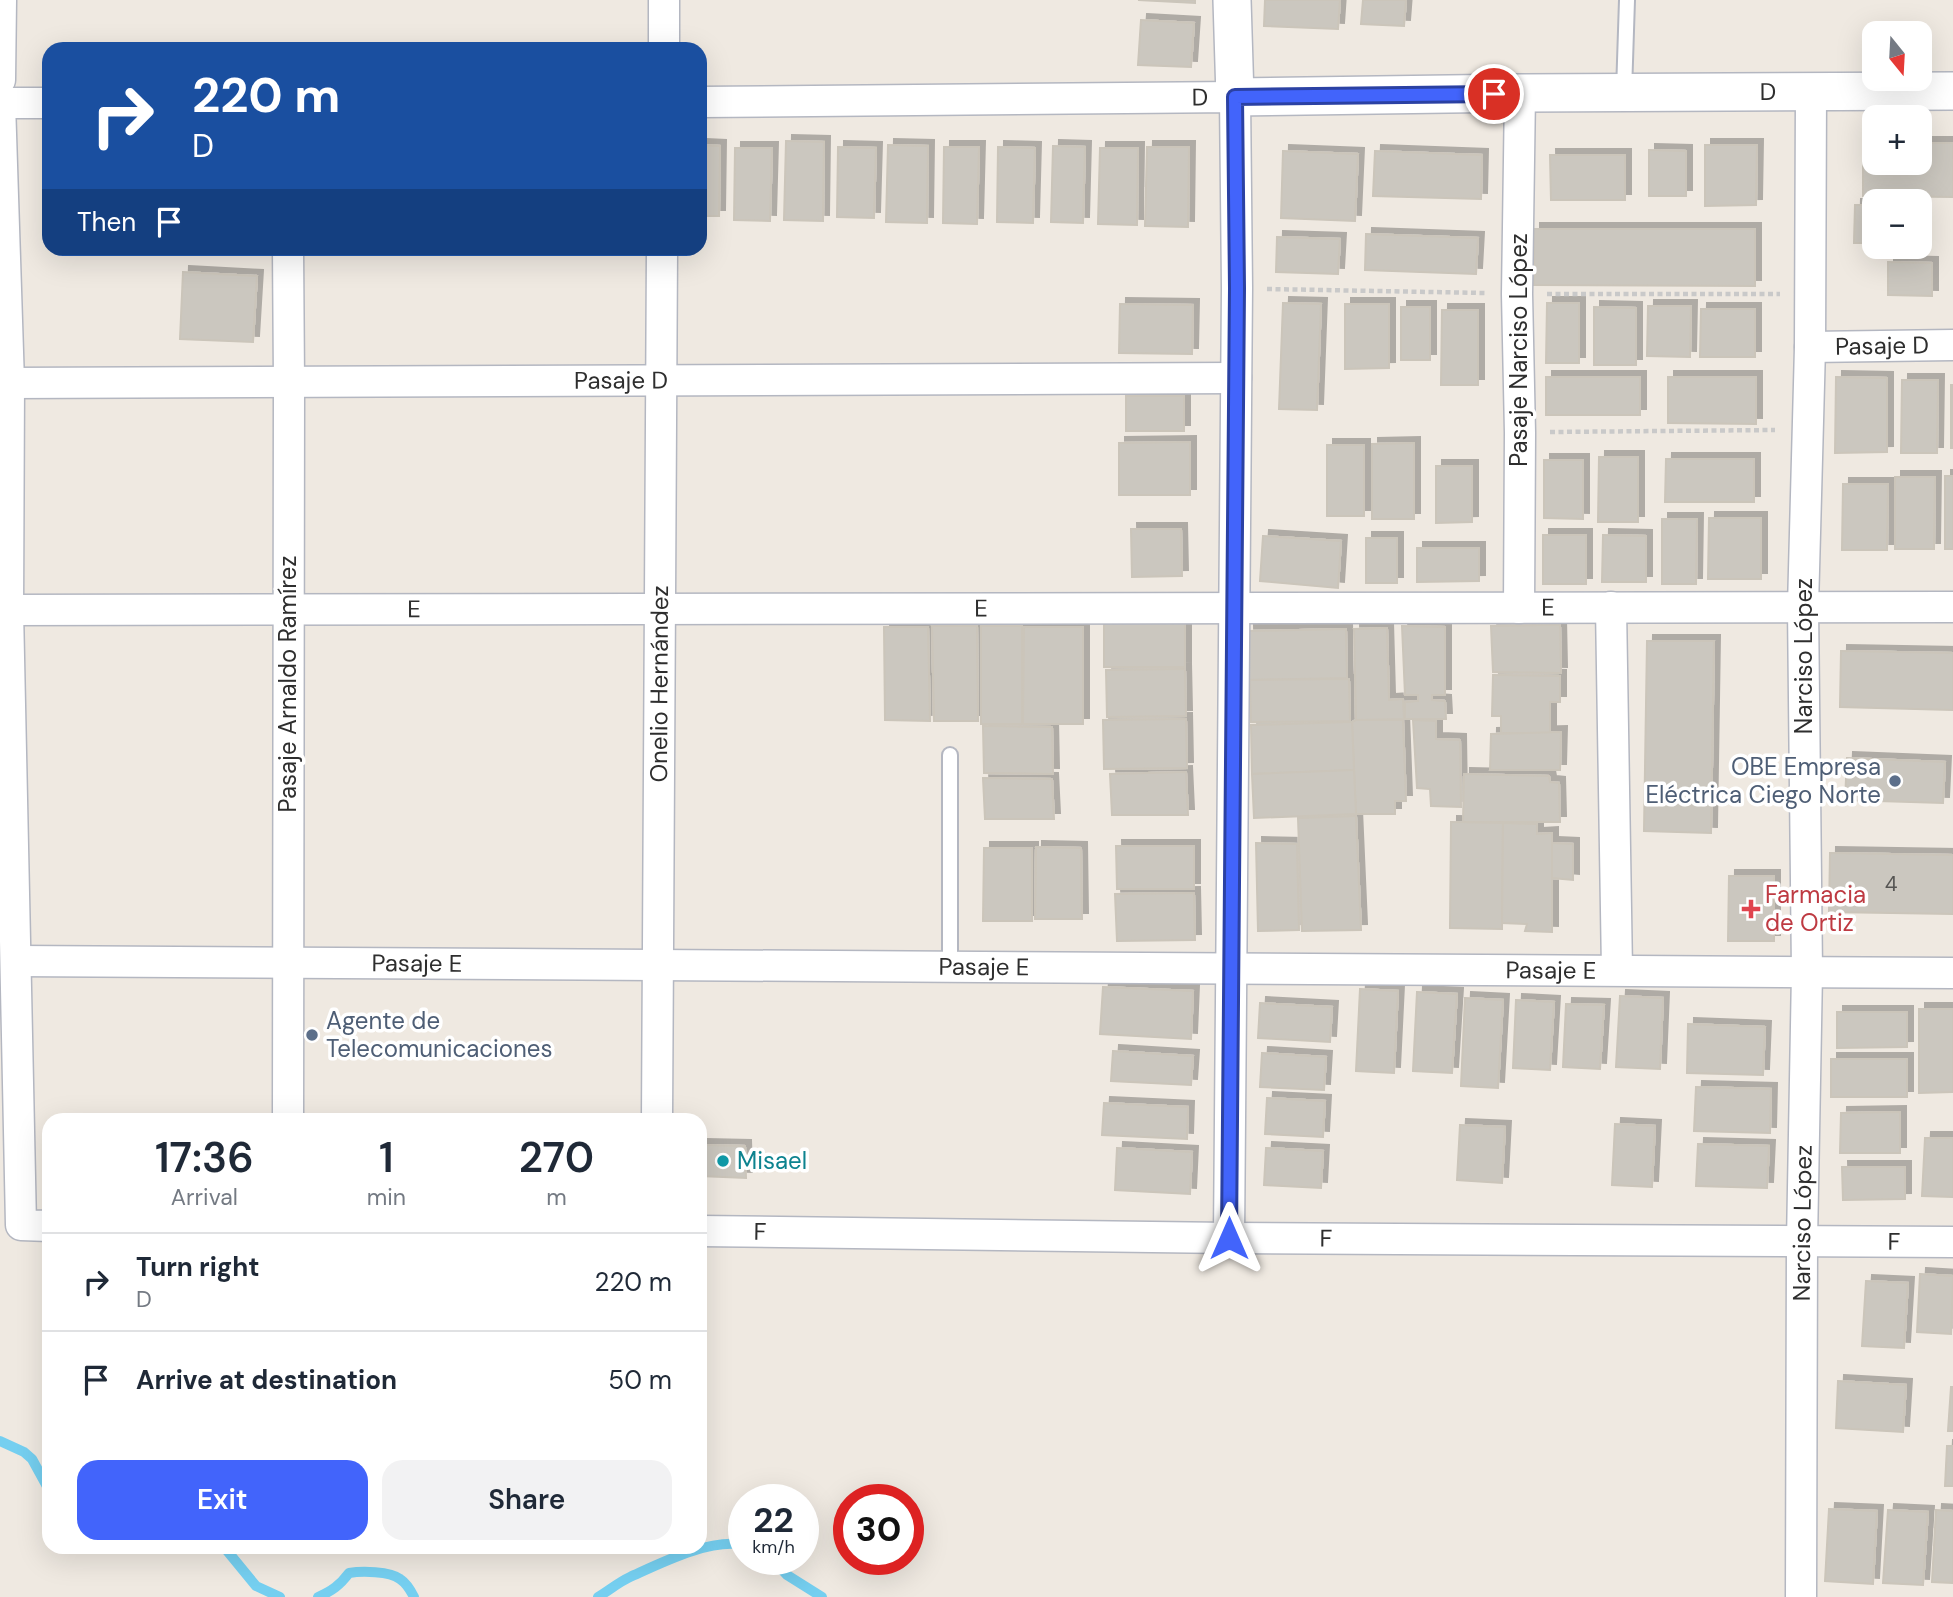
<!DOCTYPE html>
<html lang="en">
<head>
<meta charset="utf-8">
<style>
  :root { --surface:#fff; --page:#f2f2f3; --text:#1f2937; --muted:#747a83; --line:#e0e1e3; --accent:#4264fb }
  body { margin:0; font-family:"DM Sans",sans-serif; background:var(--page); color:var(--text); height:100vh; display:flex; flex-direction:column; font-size:26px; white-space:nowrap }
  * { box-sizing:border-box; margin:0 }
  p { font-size:23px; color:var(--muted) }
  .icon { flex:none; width:38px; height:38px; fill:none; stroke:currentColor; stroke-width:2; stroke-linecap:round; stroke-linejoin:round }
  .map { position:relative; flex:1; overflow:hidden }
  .side { position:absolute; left:42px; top:1113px; width:665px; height:441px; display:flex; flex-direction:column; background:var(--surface); border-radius:21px; box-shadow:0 7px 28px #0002 }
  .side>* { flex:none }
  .hud { position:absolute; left:42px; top:42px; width:665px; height:214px; border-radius:21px; box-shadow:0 7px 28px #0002; background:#1a4fa0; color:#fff; overflow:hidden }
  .needle { width:46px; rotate:162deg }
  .buttons { position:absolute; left:1862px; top:21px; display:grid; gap:14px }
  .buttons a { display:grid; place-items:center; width:70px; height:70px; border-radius:14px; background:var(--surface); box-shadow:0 7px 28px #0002; font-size:35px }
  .speed { position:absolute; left:728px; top:1484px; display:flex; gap:14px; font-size:35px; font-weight:700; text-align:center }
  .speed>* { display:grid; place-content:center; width:91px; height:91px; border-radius:50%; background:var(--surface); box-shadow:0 7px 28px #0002; line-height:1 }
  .speed small { font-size:18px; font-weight:400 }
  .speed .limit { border:10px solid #d22; background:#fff; color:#111 }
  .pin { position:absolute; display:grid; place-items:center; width:60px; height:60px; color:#fff; margin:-30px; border:4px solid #fff; border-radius:50%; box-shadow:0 2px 7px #0007 }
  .me { position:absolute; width:77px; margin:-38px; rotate:0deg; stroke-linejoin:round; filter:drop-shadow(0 0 5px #0008) }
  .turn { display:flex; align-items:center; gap:24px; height:147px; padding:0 35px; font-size:32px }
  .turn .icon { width:91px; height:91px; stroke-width:2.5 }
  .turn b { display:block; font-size:49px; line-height:60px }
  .then { display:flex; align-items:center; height:66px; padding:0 35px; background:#0003; gap:14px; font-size:26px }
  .eta { display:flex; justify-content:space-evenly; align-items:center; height:119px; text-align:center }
  .eta b { font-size:42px; font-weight:600; line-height:49px }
  .action { display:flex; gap:14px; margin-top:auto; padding:14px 35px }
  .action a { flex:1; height:80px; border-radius:21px; background:var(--accent); color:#fff; font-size:28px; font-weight:600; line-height:80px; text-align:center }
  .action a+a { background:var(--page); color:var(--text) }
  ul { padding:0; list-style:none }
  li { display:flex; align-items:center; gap:21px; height:98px; padding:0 35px; border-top:2px solid var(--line) }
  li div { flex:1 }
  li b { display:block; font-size:26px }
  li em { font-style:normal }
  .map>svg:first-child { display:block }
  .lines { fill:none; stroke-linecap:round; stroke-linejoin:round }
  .stream { stroke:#75cff0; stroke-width:10 }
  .building { fill:#cbc7bf; stroke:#cbc5ba; stroke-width:2; filter:url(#shadow) }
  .service-casing { stroke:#b4b7c1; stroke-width:18 }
  .minor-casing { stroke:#b4b7c1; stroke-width:33 }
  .tertiary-casing { stroke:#b4b7c1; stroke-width:40 }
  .path { stroke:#c9c9c9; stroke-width:4.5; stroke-dasharray:5 3.5; stroke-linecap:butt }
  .service { stroke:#fff; stroke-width:14 }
  .minor { stroke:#fff; stroke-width:30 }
  .tertiary { stroke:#fff; stroke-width:37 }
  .route-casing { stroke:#2b41a3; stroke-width:18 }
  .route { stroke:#4264fb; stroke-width:12 }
  .service-dot { fill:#5c6f8a; stroke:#fff; stroke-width:2.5 }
  .health-dot { fill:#e0444e; stroke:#fff; stroke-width:2.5 }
  .culture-dot { fill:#0f9aa8; stroke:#fff; stroke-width:2.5 }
  .labels { text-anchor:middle; stroke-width:7; stroke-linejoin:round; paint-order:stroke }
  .number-label { font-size:21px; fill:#555452 }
  .street-label { font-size:24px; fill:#2e2e2e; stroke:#fff }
  .service-label { font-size:24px; fill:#4e5e75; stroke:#fff; text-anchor:end }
  .health-label { font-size:24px; fill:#be3a42; stroke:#fff; text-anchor:start }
  .culture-label { font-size:24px; fill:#0d838f; stroke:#fff; text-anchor:start }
</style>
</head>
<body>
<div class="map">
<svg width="1953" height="1597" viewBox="0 0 1953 1597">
  <defs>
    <filter id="shadow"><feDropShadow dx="6" dy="-6" stdDeviation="0" flood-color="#0004"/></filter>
  </defs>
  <rect width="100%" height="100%" fill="#efe9e1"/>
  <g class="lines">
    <!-- stream -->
    <g class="stream">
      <polyline points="0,1441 24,1452 32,1459 49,1490"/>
      <polyline points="224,1547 256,1586 280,1597"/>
      <polyline points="772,1559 787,1575 822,1597"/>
      <path d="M318,1597C332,1591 340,1585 349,1573C361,1571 390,1571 400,1579C406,1583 411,1591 414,1597"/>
      <path d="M598,1597C608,1591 619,1582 630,1577C661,1563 710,1538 744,1545"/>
    </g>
  </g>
  <!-- building -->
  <g class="building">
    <polygon points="1138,0 1195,0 1195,3"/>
    <polygon points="1265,0 1340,0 1338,29 1264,26"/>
    <polygon points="1363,0 1406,0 1404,26 1361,24"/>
    <polygon points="1141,20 1194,23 1191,67 1138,65"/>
    <polygon points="786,141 824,142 823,221 784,220"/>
    <polygon points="1863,142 1874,142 1874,163 1920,163 1920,143 1953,143 1953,197 1863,196"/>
    <polygon points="700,145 720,146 719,216 700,216"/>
    <polygon points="888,145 928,146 927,223 886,222"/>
    <polygon points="1705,145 1757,145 1756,205 1705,206"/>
    <polygon points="1053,146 1085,147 1083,223 1051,222"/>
    <polygon points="838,147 876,148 874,218 837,217"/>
    <polygon points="944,147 979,147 977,224 943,223"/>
    <polygon points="998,147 1035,148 1033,223 997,222"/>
    <polygon points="1147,147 1189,147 1188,227 1145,226"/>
    <polygon points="735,148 772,148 770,221 734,220"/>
    <polygon points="1100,148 1138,148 1137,225 1098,224"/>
    <polygon points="1649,150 1686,151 1686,196 1649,196"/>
    <polygon points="1283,151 1358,154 1355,221 1281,218"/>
    <polygon points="1375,151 1482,155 1481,199 1373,196"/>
    <polygon points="1550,155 1625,155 1625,200 1551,200"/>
    <polygon points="1855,205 1874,205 1874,243 1854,243"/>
    <polygon points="1534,229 1755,229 1755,286 1534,285"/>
    <polygon points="1366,234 1478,238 1476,274 1365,270"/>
    <polygon points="1277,237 1340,239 1338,274 1276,272"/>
    <polygon points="1888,262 1932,263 1932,296 1888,295"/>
    <polygon points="183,272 257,276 253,342 180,339"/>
    <polygon points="1283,303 1321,304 1317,410 1279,409"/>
    <polygon points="1547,303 1579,303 1579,363 1546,363"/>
    <polygon points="1120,304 1193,305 1192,354 1119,353"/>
    <polygon points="1345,304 1389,304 1389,368 1345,369"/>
    <polygon points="1648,306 1691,306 1690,357 1647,356"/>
    <rect x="1401" y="307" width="29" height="53"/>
    <polygon points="1594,307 1636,308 1636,365 1594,365"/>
    <polygon points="1701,309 1755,309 1755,357 1700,357"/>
    <polygon points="1442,310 1478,310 1478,385 1441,385"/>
    <rect x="1546" y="377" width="94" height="38"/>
    <polygon points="1668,377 1756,377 1756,424 1668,423"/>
    <polygon points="1836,377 1887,378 1887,452 1835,453"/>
    <polygon points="1902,380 1938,380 1937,453 1901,453"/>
    <rect x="1951" y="385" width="2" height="63"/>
    <rect x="1126" y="396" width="58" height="35"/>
    <polygon points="1190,442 1190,495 1119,495 1119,443"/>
    <polygon points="1414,443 1414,519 1372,519 1372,444"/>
    <rect x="1327" y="445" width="37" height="71"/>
    <polygon points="1599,457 1638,457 1638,522 1598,522"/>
    <polygon points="1666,459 1754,459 1754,502 1665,502"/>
    <polygon points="1544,460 1583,460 1583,519 1544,518"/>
    <polygon points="1436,466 1472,466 1472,522 1436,523"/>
    <rect x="1945" y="476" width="8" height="73"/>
    <polygon points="1895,477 1935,477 1934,549 1895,549"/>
    <polygon points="1843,484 1888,484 1887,550 1842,550"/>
    <polygon points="1709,518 1761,518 1761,579 1708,579"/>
    <polygon points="1662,519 1697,519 1696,584 1662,584"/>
    <polygon points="1131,529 1181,529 1182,576 1132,577"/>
    <rect x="1543" y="535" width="43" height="49"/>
    <polygon points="1603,535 1646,536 1646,582 1602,582"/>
    <polygon points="1263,536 1341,541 1338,588 1260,581"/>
    <rect x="1366" y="538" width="31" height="45"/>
    <polygon points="1417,548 1479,548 1479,581 1417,582"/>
    <polygon points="1185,623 1185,667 1104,667 1104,624"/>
    <polygon points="1560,625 1561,673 1493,672 1491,626"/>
    <polygon points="932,626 977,626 978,721 934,721"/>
    <rect x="981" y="626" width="41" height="98"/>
    <polygon points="1402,626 1445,627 1445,695 1432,695 1432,700 1445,701 1446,719 1405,719 1405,702 1418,701 1418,695 1405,695"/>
    <polygon points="884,627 928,627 930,721 885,720"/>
    <polygon points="1024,627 1083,627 1083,724 1023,724"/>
    <polygon points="1387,628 1389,700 1403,699 1404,719 1356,720 1354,629"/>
    <polygon points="1346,629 1347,678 1249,680 1248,631"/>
    <polygon points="1647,641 1714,641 1711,833 1644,831"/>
    <polygon points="1841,651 1953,653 1953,710 1840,707"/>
    <polygon points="1185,669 1186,716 1107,717 1106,670"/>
    <polygon points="1493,675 1560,676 1560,702 1550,702 1550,733 1501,733 1501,716 1492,716"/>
    <polygon points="1349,679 1350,721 1251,722 1250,680"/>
    <polygon points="1186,719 1187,768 1104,769 1103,720"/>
    <polygon points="1356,720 1403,720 1406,801 1395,801 1395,814 1356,814 1352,722"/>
    <polygon points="1413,720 1436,721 1436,739 1460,740 1461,807 1431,806 1430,789 1417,788"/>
    <polygon points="1352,722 1354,770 1252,774 1251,725"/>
    <polygon points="983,726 1052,727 1053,774 984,773"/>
    <polygon points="1561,732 1560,770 1490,770 1491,734"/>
    <polygon points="1847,758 1945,762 1943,803 1845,800"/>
    <polygon points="1354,770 1356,814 1254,818 1252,774"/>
    <polygon points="1186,772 1188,815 1112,815 1110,774"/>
    <polygon points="1464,774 1549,776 1550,782 1559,783 1560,822 1463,822"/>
    <polygon points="983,778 1052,779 1054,819 985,819"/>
    <polygon points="1356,816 1361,930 1302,931 1298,818"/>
    <polygon points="1451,822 1503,823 1502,929 1450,928"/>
    <polygon points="1503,823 1537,824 1537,834 1552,833 1552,932 1525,931 1527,924 1502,923"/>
    <polygon points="1256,843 1297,844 1299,930 1258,931"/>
    <polygon points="1552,843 1573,844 1573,880 1552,878"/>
    <polygon points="1116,846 1194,846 1194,889 1117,889"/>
    <polygon points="1036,847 1081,848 1082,919 1035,919"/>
    <polygon points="984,848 1032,848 1032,921 983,921"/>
    <polygon points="1830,853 1953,855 1953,914 1829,912"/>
    <polygon points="1729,876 1774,876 1774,941 1728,941"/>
    <polygon points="1194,893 1195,940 1117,941 1115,894"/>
    <polygon points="1103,987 1193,991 1191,1039 1100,1034"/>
    <polygon points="1360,989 1398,991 1394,1073 1356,1071"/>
    <polygon points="1417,992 1457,994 1452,1073 1413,1071"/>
    <polygon points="1620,996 1663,998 1660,1069 1616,1067"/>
    <polygon points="1465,998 1503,1000 1498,1088 1461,1086"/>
    <polygon points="1516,1000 1554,1002 1550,1070 1513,1068"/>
    <polygon points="1260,1003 1332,1007 1330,1042 1258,1038"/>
    <polygon points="1566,1004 1604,1005 1600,1069 1563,1067"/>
    <polygon points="1919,1009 1953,1009 1953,1092 1919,1093"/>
    <polygon points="1837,1012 1907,1012 1907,1047 1837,1048"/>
    <polygon points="1688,1024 1765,1027 1763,1075 1687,1073"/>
    <polygon points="1113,1051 1193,1056 1191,1085 1111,1081"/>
    <polygon points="1262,1053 1326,1057 1324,1090 1260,1087"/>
    <rect x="1831" y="1059" width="76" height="38"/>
    <polygon points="1696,1087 1771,1089 1770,1133 1694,1131"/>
    <polygon points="1267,1098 1325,1101 1323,1137 1265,1134"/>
    <polygon points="1104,1103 1188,1107 1187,1139 1102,1135"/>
    <polygon points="1900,1112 1900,1153 1840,1153 1841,1113"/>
    <polygon points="1615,1124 1655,1126 1652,1187 1612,1185"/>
    <polygon points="1460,1125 1505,1127 1502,1183 1457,1180"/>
    <polygon points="1925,1138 1953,1138 1953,1197 1922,1196"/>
    <polygon points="1698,1144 1769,1146 1767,1188 1696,1186"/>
    <polygon points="700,1145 745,1146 746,1178 700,1176"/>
    <polygon points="1117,1148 1192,1152 1190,1194 1115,1190"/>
    <polygon points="1266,1148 1323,1151 1321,1188 1264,1185"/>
    <polygon points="1842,1167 1905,1167 1905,1199 1843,1200"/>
    <polygon points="1920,1274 1953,1276 1951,1334 1917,1332"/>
    <polygon points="1866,1281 1908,1283 1904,1348 1862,1346"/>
    <polygon points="1838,1381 1906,1385 1903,1432 1836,1428"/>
    <polygon points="1951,1387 1953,1387 1953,1431 1948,1431"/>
    <polygon points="1947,1446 1953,1446 1953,1486 1945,1486"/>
    <polygon points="1829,1509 1877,1511 1873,1584 1825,1581"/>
    <polygon points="1888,1510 1928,1512 1923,1585 1883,1583"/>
    <polygon points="1936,1510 1953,1511 1953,1583 1932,1582"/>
  </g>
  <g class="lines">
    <!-- service casing -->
    <g class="service-casing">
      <g id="service">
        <polyline points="1624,92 1627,0"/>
        <polyline points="950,755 950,967"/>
      </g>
    </g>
    <!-- minor casing -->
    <g class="minor-casing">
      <g id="minor">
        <polyline points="664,0 664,49"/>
        <polyline points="0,80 1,0"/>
        <path id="s1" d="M700,102L1235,97L1237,288L1229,1238"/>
        <polyline points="0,103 9,383 8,610 21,1225 49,1226"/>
        <polyline points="0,103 49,103"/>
        <polyline points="288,248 289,382 288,1120"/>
        <path id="s2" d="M1810,347L1953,345"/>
        <path id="s3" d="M9,383L1236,378"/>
        <polyline points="1611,607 1617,970"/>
        <polyline points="1519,608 1520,433 1517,294 1520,93"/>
        <path id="s4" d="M8,610L1953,607"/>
        <path id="s5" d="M16,961L1953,973"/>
        <path id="s6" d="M657,1120L662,248"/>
        <path id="s7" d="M700,1231L1229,1238L1953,1242"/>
        <path id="s8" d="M1801,1597L1802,1242L1807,972L1803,607L1810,347L1811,93"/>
      </g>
    </g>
    <!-- tertiary casing -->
    <g class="tertiary-casing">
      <g id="tertiary">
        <path id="s9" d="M1232,0L1235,97L1520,93L1953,91"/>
      </g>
    </g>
    <!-- path -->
    <g class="path">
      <polyline points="1267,289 1486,293"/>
      <polyline points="1547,294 1780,294"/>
      <polyline points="1550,432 1775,430"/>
    </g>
    <!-- service -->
    <use href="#service" class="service"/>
    <!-- minor -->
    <use href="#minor" class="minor"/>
    <!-- tertiary -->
    <use href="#tertiary" class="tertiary"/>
  </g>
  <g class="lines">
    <!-- route casing -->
    <g class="route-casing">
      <polyline id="route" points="1229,1238 1237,288 1235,97 1494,94"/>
    </g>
    <!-- route -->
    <use href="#route" class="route"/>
  </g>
  <!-- markers -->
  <g class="service-dot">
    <circle cx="1895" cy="781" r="7"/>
    <circle cx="312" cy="1035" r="7"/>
  </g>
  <path class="health-dot" d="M1747.5 898.5h7v7h7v7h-7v7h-7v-7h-7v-7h7z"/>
  <circle class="culture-dot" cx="723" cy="1161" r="7"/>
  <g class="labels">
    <!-- number labels -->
    <g class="number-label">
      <text x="1891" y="891">4</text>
    </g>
    <!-- street labels -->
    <g class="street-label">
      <text dy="8" stroke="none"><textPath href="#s9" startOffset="630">D</textPath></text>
      <text dy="8" stroke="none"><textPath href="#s1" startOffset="500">D</textPath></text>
      <text dy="8" stroke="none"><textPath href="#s2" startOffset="72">Pasaje D</textPath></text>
      <text transform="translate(1519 350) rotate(-90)" y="8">Pasaje Narciso López</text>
      <text dy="8" stroke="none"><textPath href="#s3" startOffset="612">Pasaje D</textPath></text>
      <text dy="8" stroke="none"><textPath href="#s4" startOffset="973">E</textPath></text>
      <text dy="8" stroke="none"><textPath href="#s4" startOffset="1540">E</textPath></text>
      <text dy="8" stroke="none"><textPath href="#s4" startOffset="406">E</textPath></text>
      <text transform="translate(1804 656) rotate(-90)" y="8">Narciso López</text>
      <text transform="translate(288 684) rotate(-90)" y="8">Pasaje Arnaldo Ramírez</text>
      <text dy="8" stroke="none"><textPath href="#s6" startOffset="436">Onelio Hernández</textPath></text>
      <text dy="8" stroke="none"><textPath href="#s5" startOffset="401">Pasaje E</textPath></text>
      <text dy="8" stroke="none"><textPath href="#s5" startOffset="968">Pasaje E</textPath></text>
      <text dy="8" stroke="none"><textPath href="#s5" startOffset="1535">Pasaje E</textPath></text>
      <text dy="8" stroke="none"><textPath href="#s8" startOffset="374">Narciso López</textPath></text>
      <text dy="8" stroke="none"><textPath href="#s7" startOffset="60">F</textPath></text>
      <text dy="8" stroke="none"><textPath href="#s7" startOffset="626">F</textPath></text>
      <text dy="8" stroke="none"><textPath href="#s7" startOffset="1194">F</textPath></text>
    </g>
    <!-- service labels -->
    <g class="service-label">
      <text x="1881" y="775">OBE Empresa<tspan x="1881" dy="28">Eléctrica Ciego Norte</tspan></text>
      <text x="326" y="1029" text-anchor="start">Agente de<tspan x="326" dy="28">Telecomunicaciones</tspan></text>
    </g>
    <!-- health labels -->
    <g class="health-label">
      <text x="1765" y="903">Farmacia<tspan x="1765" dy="28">de Ortiz</tspan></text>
    </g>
    <!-- culture labels -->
    <g class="culture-label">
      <text x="737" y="1169">Misael</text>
    </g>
  </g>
</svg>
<div class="buttons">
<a><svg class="needle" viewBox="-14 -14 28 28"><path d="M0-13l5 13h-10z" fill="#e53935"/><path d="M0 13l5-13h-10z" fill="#747a83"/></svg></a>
<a>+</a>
<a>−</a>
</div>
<div class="speed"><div>22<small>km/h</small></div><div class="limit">30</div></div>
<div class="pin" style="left:1494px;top:94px;background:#d93025"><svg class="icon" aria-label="arrive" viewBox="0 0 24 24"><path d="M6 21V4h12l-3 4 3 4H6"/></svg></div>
<svg class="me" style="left:1229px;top:1238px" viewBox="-20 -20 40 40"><path d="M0-17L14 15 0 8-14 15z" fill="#4264fb" stroke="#fff" stroke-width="4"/></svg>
<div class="hud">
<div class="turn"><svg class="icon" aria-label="right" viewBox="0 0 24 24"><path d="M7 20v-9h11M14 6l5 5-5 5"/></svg><div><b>220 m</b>D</div></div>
<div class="then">Then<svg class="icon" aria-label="arrive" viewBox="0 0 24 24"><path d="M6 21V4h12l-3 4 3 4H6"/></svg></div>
</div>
<section class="side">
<div class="eta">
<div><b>17:36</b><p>Arrival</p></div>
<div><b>1</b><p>min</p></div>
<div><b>270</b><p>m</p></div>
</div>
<ul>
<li><svg class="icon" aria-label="right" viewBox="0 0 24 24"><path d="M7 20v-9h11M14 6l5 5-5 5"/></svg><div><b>Turn right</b><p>D</p></div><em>220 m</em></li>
<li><svg class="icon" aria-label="arrive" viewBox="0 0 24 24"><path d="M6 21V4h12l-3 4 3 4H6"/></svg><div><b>Arrive at destination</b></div><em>50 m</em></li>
</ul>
<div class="action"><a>Exit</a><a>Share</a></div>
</section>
</div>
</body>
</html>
